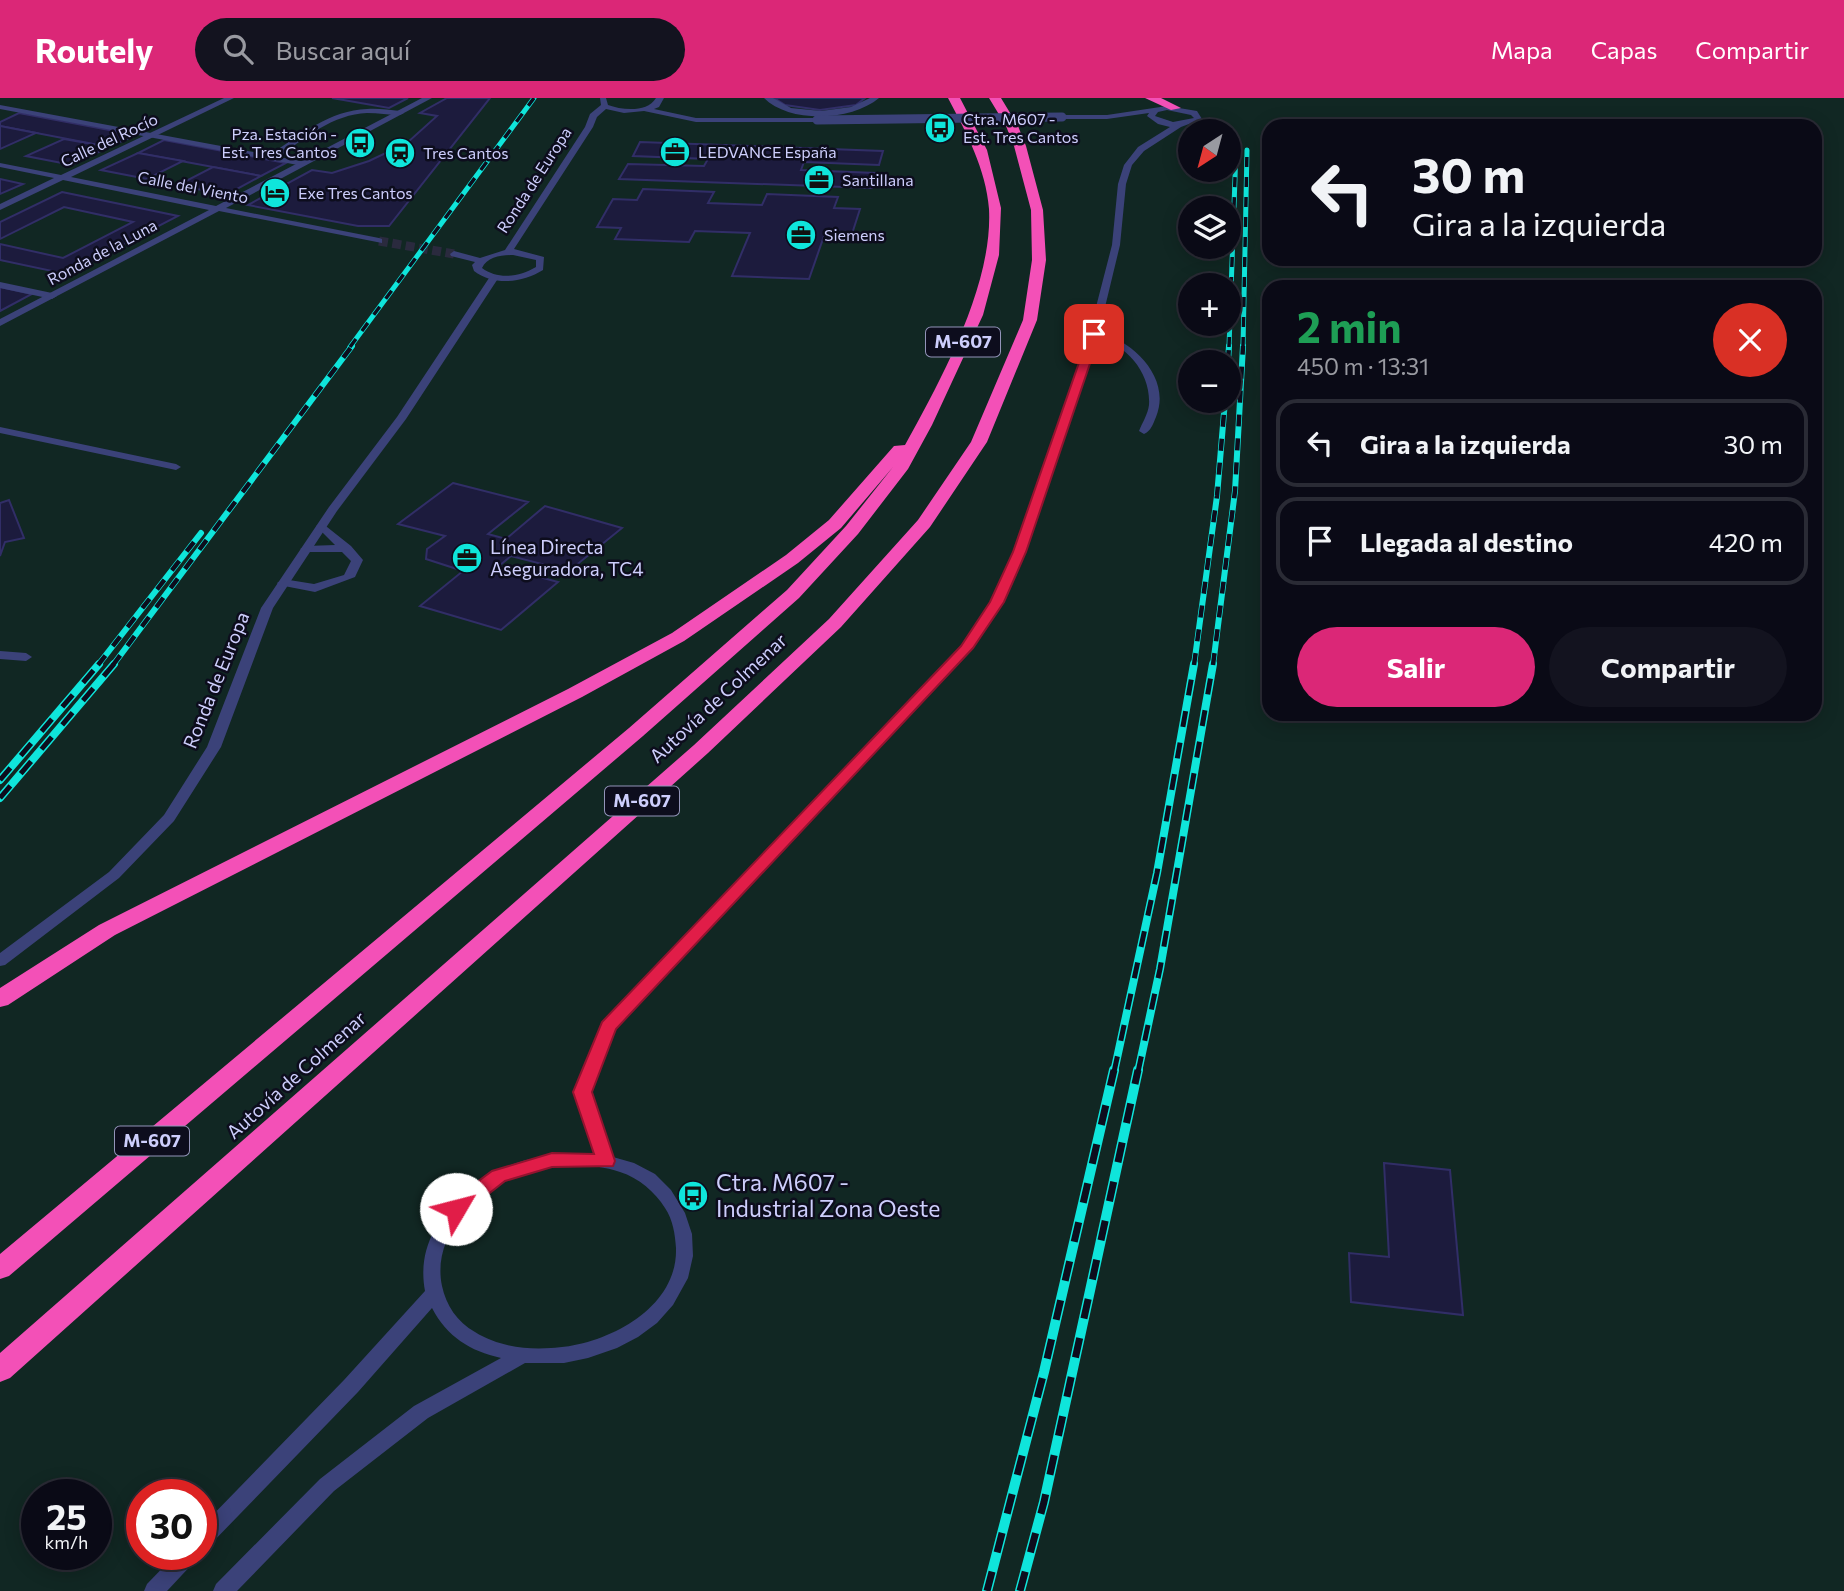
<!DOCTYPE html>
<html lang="es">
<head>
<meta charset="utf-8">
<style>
  :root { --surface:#0a0a16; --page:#13131f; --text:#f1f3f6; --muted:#999aa1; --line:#2a2b35; --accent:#db2777 }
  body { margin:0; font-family:Commissioner,sans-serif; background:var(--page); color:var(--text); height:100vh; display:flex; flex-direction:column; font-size:26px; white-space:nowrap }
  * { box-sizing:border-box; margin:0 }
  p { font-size:23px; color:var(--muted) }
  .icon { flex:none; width:38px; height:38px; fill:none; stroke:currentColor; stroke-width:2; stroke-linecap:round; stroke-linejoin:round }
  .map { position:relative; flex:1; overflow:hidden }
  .panel { position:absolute; left:1262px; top:182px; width:560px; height:441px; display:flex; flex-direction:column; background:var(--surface); border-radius:21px; box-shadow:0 4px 18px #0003,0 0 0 2px var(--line) }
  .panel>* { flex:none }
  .hud { position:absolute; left:1262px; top:21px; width:560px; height:147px; border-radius:21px; box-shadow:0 4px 18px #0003,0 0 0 2px var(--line); background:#0a0a16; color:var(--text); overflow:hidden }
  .needle { width:46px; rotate:216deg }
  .controls { position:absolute; left:1178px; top:21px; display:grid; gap:14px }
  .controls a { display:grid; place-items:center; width:63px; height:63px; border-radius:50%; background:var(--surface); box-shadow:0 4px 18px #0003,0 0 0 2px var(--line); font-size:35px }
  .speed { position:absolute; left:21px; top:1381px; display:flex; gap:14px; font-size:35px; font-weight:700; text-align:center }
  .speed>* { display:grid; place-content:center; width:91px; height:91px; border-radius:50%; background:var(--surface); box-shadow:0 4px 18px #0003,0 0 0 2px var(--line); line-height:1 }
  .speed small { font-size:18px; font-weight:400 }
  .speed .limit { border:10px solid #d22; background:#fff; color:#111 }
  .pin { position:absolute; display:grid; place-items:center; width:60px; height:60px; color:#fff; margin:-30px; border-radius:14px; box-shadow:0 4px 10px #0006 }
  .me { position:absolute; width:77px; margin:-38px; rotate:53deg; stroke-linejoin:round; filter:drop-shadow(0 0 5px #0008) }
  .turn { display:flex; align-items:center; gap:24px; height:147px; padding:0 35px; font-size:32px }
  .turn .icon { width:91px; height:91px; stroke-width:2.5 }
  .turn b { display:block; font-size:49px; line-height:60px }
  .round { display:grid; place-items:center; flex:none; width:74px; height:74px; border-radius:37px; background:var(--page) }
  .headline { display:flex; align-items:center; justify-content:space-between; height:119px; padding:0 35px }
  h1 { font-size:42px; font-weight:700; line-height:52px; color:#1e9e55 }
  .primary-button { display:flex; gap:14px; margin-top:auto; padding:14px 35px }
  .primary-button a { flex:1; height:80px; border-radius:42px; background:var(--accent); color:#fff; font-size:28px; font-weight:700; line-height:80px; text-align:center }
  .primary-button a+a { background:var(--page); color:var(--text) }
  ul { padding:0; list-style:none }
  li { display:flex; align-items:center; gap:21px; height:88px; margin:0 14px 10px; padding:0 21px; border:4px solid var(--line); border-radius:21px }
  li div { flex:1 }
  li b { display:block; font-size:26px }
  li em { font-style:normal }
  header { display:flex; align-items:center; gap:42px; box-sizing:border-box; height:98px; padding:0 35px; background:var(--accent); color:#fff }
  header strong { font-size:33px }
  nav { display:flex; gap:38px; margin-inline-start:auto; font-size:24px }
  .search { width:490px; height:63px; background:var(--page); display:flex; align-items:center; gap:18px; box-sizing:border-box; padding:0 24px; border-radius:38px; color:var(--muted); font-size:26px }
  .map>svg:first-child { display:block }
  .green { fill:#112723; fill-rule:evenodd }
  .building { fill:#1c1b3d; stroke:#312e67; stroke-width:2 }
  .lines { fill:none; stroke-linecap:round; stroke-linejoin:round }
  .minor-tunnel { stroke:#2a2a3e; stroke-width:9; stroke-dasharray:9 4.5; stroke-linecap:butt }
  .pedestrian { fill:#3b4279; fill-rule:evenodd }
  .minor { fill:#3b4279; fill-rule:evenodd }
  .tertiary { fill:#3b4279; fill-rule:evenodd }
  .motorway { fill:#f350b7; fill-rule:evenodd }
  .rail-far3-casing { stroke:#0fe5db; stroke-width:5 }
  .rail-far2-casing { stroke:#0fe5db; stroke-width:6 }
  .rail-far1-casing { stroke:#0fe5db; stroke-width:8 }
  .rail-casing { stroke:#0fe5db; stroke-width:10 }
  .rail-far3 { stroke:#0d0d1d; stroke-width:3.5; stroke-dasharray:10; stroke-linecap:butt }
  .rail-far2 { stroke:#0d0d1d; stroke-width:4.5; stroke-dasharray:12; stroke-linecap:butt }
  .rail-far1 { stroke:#0d0d1d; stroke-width:5; stroke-dasharray:16; stroke-linecap:butt }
  .rail { stroke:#0d0d1d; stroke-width:7; stroke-dasharray:20; stroke-linecap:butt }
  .minor-bridge { stroke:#3b4279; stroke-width:9 }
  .route { fill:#e11d48; stroke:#92132f; stroke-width:2 }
  .labels { text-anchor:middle; stroke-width:5; stroke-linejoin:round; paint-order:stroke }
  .far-poi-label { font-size:16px; fill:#cdcefc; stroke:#0d0d1d; text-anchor:start }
  .far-street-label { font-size:16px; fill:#cdcefc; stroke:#0d0d1d }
  .shield { fill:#0d0d1d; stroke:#9394b9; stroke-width:2 }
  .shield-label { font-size:18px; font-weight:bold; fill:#cdcefc }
  .poi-label { font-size:19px; fill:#cdcefc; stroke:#0d0d1d; text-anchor:start }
  .street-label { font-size:19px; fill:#cdcefc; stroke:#0d0d1d }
  .near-poi-label { font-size:23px; fill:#cdcefc; stroke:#0d0d1d; text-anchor:start }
</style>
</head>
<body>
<header>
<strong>Routely</strong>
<div class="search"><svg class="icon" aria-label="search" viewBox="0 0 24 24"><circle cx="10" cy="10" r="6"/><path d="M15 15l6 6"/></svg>Buscar aquí</div>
<nav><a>Mapa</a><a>Capas</a><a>Compartir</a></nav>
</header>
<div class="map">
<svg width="1844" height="1493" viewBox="0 0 1844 1493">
  <rect width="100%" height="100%" fill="#0d0d1d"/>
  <!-- green -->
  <path class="green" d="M0,0H1844V1493H0ZM1269,28H1815V161H1269ZM1190,33H1228V72H1190ZM1190,110H1228V149H1190ZM1190,187H1228V226H1190ZM1269,189H1815V616H1269ZM1190,264H1228V303H1190ZM37,1396H96V1456H37ZM142,1396H201V1456H142Z"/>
  <!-- building -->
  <g class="building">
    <polygon points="332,0 408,0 389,10"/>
    <polygon points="447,0 490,0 389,128 358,128 248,107 312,72 332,75 369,63 407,45 437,18 420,15"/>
    <polygon points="774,0 865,0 856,7 820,12 785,7"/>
    <polygon points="19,15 136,37 109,49 0,28 0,24"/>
    <polygon points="0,28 36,35 0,51"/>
    <polygon points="64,41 109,49 72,67 26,58"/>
    <polygon points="164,42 286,65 261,78 138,55"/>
    <polygon points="640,44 883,53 879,67 804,64 801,72 876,75 872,90 619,81 628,66 704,68 708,61 633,58"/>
    <polygon points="138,55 183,63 147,81 101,72"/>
    <polygon points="213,69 261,78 226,97 178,87"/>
    <polygon points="0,81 23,86 0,96"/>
    <polygon points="643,91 714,94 708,105 762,107 767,96 838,99 834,110 860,111 851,139 824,138 809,181 732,178 750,135 695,133 689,144 615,141 621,130 597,129 613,101 637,102"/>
    <polygon points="62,94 178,118 66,176 0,162 0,146 63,160 133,124 64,109 0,141 0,124"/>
    <polygon points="0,189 32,196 0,213"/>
    <polygon points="453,385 528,404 488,436 506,441 545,408 622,430 569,473 511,458 499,468 558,484 501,532 420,508 463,473 426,461 427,451 445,438 398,426"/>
    <polygon points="9,402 24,440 5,444 0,458 0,405"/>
    <polygon points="1384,1065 1450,1072 1463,1217 1351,1204 1349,1155 1389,1159"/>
  </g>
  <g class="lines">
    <!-- minor-tunnel -->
    <polyline class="minor-tunnel" points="379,143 454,156"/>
    <!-- pedestrian -->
    <g class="pedestrian">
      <path d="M0,7L270,57C299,37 331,12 367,11C378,10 389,12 400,13L404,15L400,17C389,17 378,15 367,15C334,16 304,40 279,59L306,64L307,66L303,68L0,11Z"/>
      <polygon points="0,184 52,195 57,198 52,201 0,190"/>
      <polygon points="0,329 176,366 181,369 176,372 0,335"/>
      <polygon points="0,553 26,555 32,559 26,563 0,561"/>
    </g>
    <!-- minor -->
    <g class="minor">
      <polygon points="224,0 234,0 71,79 216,108 422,0 432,0 226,110 379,140 382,141 382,145 219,113 0,228 0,221 209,112 63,82 0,112 0,106 54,80 0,69 0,65 61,77"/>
      <path d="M600,0H606L608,7C622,12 647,15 656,0H664L659,9L654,11L696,20H817L821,22L817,24H696L644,13L624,15L606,11L597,19L593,29L514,151L544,159L543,172C522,185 494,188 474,173L472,167L475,164L451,158L450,156L454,153L480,160L505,152L585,29L590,16L601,7ZM513,157L536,162V169C519,179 498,182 482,170C487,159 501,157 513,157Z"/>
      <path d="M764,0H773L791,10L821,13L851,9L870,0H879C852,23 790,26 764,0Z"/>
      <path d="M1167,8L1197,13L1202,21L1181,29L1144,53L1132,67L1126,86L1120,147L1099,234C1133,243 1172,280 1156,319C1153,326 1151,333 1144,336L1139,333C1142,325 1148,316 1149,307C1151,275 1127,247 1098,240L1025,454L1003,504L970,553L615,930L591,994L613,1059L634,1065L655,1076L671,1092L685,1115L692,1136L693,1158L688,1180L673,1207L657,1225L638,1239L617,1250L588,1260L564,1265H525L428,1320L334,1393L237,1493H213L216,1486L320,1381L414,1308L501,1260C470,1253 447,1239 432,1210L358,1294L208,1449L201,1452V1429L344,1282L425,1193C421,1171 424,1151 435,1131C465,1072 533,1052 595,1056L575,994L603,924L962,548L991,504L1013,454L1089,236L1112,147L1118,86L1124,67L1138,49L1170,29L1158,26L1147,18L1149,15L1107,21H1062L1058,19L1062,17H1107ZM1167,12L1191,17L1194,20L1173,24L1155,18L1158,14ZM552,1068C575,1068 598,1066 620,1074C639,1080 655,1094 665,1110C673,1122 675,1136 676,1150C678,1212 604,1248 551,1250C526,1252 497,1248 475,1234C457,1224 446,1207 442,1188C432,1141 471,1098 511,1080C524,1074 538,1072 552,1068Z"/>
      <polygon points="322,425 351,448 363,462 355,479 315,494 279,487 277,485 283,481 314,486 344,477 351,463 342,454 306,454 300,451 306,448 335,447 316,428"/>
      <polygon points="176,1456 199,1456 196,1462 167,1493 144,1493 147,1486"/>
    </g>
    <!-- tertiary -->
    <polygon class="tertiary" points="491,177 499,179 406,321 337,413 273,510 221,649 174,723 119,780 5,867 0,868 0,855 109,774 164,717 207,649 261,510 329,409 397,319"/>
    <!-- motorway -->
    <g class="motorway">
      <path d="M948,0H960L987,52L1001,110L999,157L983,217L932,327L908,371L858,436L799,500L643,638L9,1178L0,1181V1156L629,630L787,492L846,428L893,369L841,430L798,465L684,543L582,599L115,837L8,907L0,909V890L99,827L568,591L672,535L786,457L829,422L894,348L905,347C941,282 993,187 989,111C986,71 966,34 948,0Z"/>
      <polygon points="989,0 1001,0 1018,28 1026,48 1043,112 1046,162 1037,222 987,344 930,429 841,529 708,655 10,1280 0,1284 0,1255 694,647 829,521 918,422 971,344 1023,222 1032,162 1031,112 1014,48 1006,28"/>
      <polygon points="1145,0 1161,0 1181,10 1171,12"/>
    </g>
    <!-- rail-far3 casing -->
    <g class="rail-far3-casing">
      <g id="rail-far3">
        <polyline points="350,249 534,0"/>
        <polyline points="1229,249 1236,52"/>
        <polyline points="1243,249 1247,52"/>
      </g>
    </g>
    <!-- rail-far2 casing -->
    <g class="rail-far2-casing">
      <g id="rail-far2">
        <polyline points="1228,264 1229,248"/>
        <polyline points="98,567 201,435"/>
        <polyline points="113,567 352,248"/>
        <polyline points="1194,567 1217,398 1225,303"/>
        <polyline points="1213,567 1235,393 1243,248"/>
      </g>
    </g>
    <!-- rail-far1 casing -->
    <g class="rail-far1-casing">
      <g id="rail-far1">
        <polyline points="0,682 99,566"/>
        <polyline points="0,700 114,566"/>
        <polyline points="1114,974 1157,775 1194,566"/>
        <polyline points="1138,974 1160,871 1213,566"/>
      </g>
    </g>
    <!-- rail casing -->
    <g class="rail-casing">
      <g id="rail">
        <polyline points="987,1493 1044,1274 1114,972"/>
        <polyline points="1020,1493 1044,1404 1138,972"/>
      </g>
    </g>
    <!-- rail-far3 -->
    <use href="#rail-far3" class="rail-far3"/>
    <!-- rail-far2 -->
    <use href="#rail-far2" class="rail-far2"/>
    <!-- rail-far1 -->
    <use href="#rail-far1" class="rail-far1"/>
    <!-- rail -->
    <use href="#rail" class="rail"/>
    <!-- minor-bridge -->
    <polyline class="minor-bridge" points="817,22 1062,19"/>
  </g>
  <!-- route -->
  <polygon class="route" points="1094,233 1100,236 1026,454 1004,504 973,550 616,931 592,994 615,1063 613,1068 552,1069 505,1083 463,1116 456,1118 449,1116 446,1111 449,1105 492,1073 552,1055 594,1056 573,994 602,924 961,548 990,504 1013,454 1089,236"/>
  <!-- icons -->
  <defs>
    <g id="bus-disc" transform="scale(1.575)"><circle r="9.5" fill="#0fe5db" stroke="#0d0d1d"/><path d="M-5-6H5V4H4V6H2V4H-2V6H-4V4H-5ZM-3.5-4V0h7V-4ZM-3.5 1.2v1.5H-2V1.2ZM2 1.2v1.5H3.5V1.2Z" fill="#111"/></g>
    <g id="office-disc" transform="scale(1.575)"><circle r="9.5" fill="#0fe5db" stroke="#0d0d1d"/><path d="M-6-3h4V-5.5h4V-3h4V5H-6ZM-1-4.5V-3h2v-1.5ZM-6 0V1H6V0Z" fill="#111"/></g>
    <g id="station-disc" transform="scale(1.575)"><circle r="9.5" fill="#0fe5db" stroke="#0d0d1d"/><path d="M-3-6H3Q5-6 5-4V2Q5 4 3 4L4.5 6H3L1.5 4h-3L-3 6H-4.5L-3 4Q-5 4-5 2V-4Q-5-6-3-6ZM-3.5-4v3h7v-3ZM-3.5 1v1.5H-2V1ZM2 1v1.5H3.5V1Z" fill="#111"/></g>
    <g id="hotel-disc" transform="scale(1.575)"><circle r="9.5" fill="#0fe5db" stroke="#0d0d1d"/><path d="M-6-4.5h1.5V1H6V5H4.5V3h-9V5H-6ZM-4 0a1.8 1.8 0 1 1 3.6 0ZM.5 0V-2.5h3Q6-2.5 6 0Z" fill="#111"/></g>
  </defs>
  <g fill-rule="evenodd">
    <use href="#bus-disc" x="940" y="30"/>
    <use href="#bus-disc" x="360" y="45"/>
    <use href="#office-disc" x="675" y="54"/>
    <use href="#station-disc" x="400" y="55"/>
    <use href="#office-disc" x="819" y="82"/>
    <use href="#hotel-disc" x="275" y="95"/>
    <use href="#office-disc" x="801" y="137"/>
    <use href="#office-disc" x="467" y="460"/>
    <use href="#bus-disc" x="693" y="1098"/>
  </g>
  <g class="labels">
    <!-- far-poi labels -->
    <g class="far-poi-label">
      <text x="963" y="27">Ctra. M607 -<tspan x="963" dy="18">Est. Tres Cantos</tspan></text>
      <text x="337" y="42" text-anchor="end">Pza. Estación -<tspan x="337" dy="18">Est. Tres Cantos</tspan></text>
      <text x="698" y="60">LEDVANCE España</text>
      <text x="423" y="61">Tres Cantos</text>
      <text x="842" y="88">Santillana</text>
      <text x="298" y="101">Exe Tres Cantos</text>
      <text x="824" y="143">Siemens</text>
    </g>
    <!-- far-street labels -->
    <g class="far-street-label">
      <text transform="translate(109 42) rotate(-25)" y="6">Calle del Rocío</text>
      <text transform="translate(534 82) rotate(-57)" y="6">Ronda de Europa</text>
      <text transform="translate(193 89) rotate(11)" y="6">Calle del Viento</text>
      <text transform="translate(102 154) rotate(-28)" y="6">Ronda de la Luna</text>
    </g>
    <!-- shield labels -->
    <g class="shield">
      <rect x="926" y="229.5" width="74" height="29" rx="5"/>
      <rect x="605" y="688.5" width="74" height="29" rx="5"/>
      <rect x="115" y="1028.5" width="74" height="29" rx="5"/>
    </g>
    <g class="shield-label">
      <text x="963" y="250">M-607</text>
      <text x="642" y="709">M-607</text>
      <text x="152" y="1049">M-607</text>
    </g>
    <!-- poi labels -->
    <g class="poi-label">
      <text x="490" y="456">Línea Directa<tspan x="490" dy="22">Aseguradora, TC4</tspan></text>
    </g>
    <!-- street labels -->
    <g class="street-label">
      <text transform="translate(216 582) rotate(-68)" y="7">Ronda de Europa</text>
      <text transform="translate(718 600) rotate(-43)" y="7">Autovía de Colmenar</text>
      <text transform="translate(296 977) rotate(-42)" y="7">Autovía de Colmenar</text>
    </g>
    <!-- near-poi labels -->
    <g class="near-poi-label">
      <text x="716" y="1093">Ctra. M607 -<tspan x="716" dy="26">Industrial Zona Oeste</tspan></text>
    </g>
  </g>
</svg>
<div class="controls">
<a><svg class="needle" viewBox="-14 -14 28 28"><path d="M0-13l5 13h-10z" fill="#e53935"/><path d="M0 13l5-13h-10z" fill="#999aa1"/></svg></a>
<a><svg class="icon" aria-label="layers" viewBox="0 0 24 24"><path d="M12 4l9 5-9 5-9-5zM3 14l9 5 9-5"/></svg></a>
<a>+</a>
<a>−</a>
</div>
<div class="speed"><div>25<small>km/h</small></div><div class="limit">30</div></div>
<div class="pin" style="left:1094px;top:236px;background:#d93025"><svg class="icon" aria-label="arrive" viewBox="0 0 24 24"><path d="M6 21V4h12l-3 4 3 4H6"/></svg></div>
<svg class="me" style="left:456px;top:1111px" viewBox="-20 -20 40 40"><circle r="19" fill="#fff"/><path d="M0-13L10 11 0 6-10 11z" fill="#e11d48"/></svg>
<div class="hud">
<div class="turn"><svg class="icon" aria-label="left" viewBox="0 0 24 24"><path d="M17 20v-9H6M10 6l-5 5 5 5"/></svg><div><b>30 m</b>Gira a la izquierda</div></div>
</div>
<section class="panel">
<div class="headline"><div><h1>2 min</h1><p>450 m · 13:31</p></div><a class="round" style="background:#d93025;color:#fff"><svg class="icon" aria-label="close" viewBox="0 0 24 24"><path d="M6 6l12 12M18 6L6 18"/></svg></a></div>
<ul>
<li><svg class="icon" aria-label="left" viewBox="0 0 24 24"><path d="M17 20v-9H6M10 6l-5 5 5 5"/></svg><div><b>Gira a la izquierda</b></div><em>30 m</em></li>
<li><svg class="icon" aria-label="arrive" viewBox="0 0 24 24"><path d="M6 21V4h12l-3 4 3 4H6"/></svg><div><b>Llegada al destino</b></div><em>420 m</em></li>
</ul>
<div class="primary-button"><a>Salir</a><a>Compartir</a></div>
</section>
</div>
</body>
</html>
